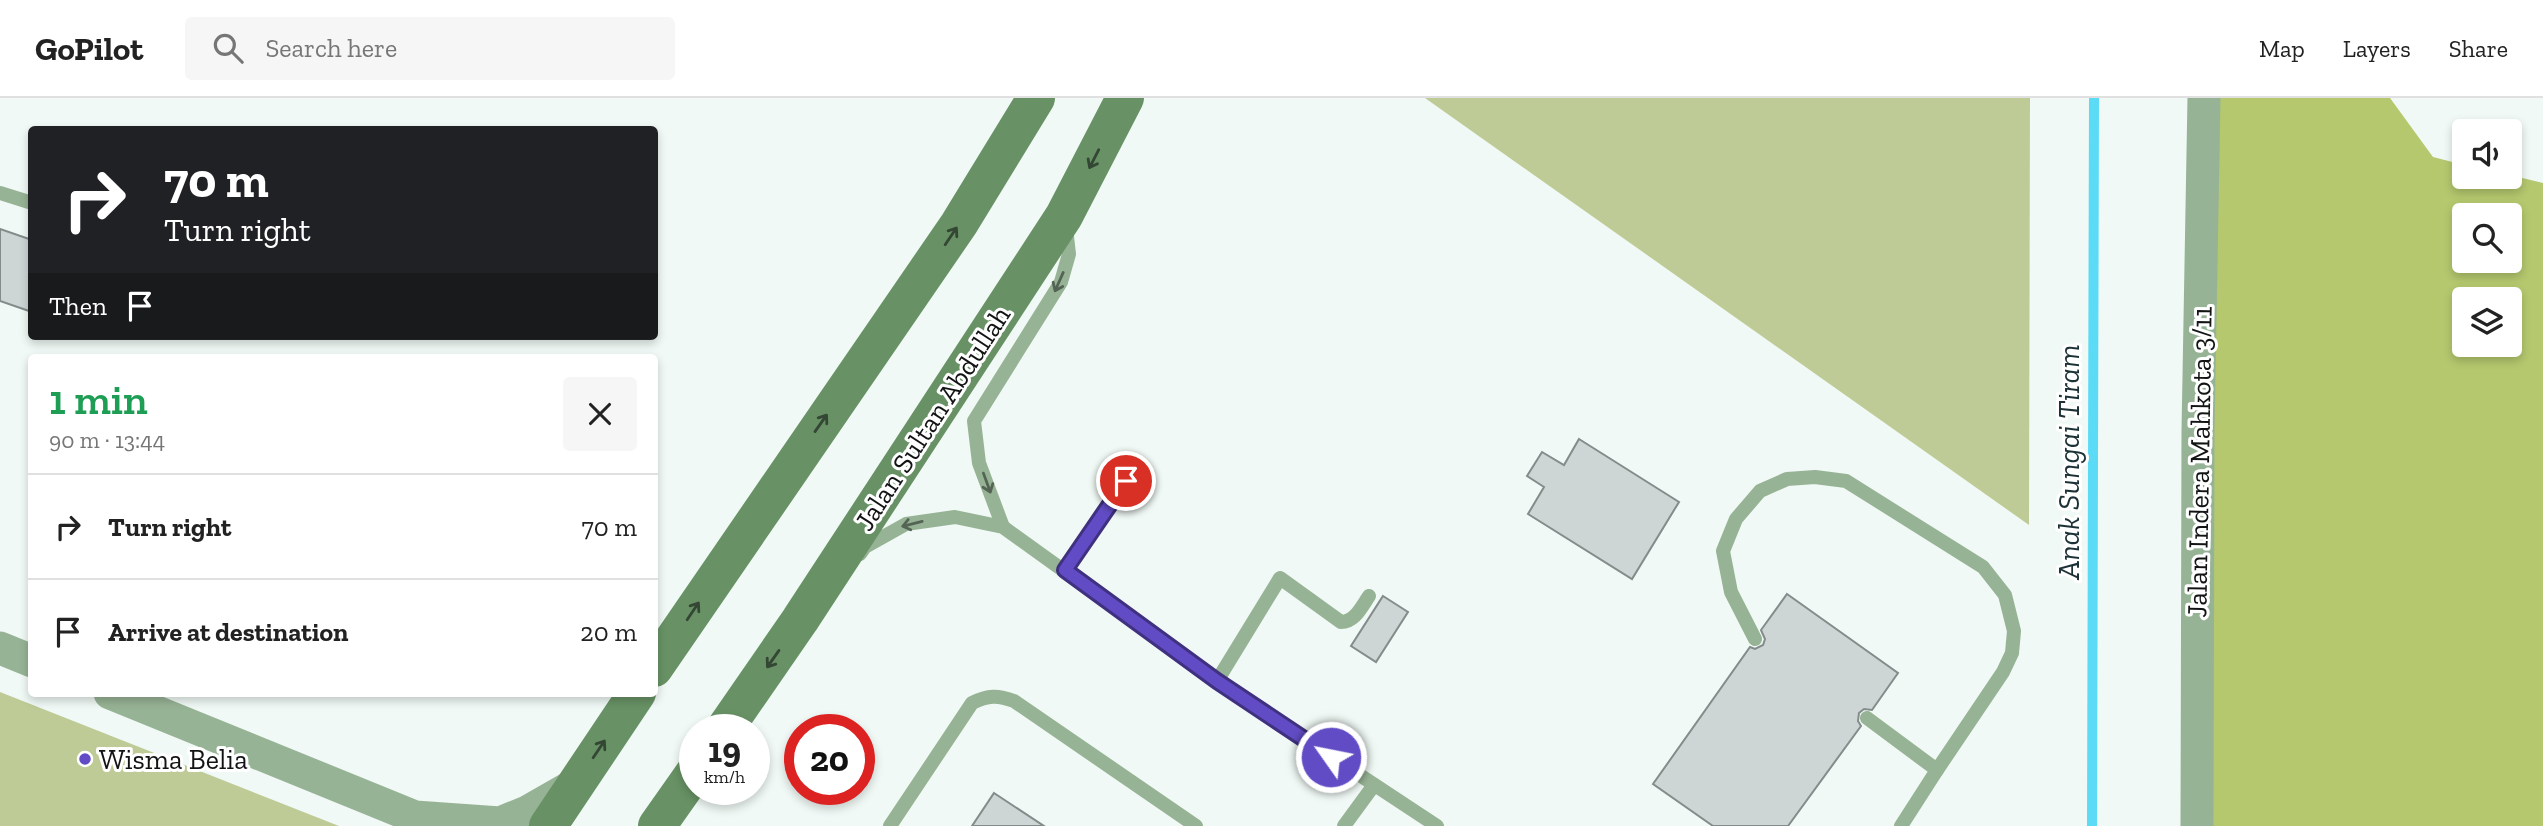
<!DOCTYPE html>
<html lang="en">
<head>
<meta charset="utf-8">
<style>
  :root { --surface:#fff; --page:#f6f6f6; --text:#222; --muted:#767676; --line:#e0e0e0 }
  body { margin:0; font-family:"Zilla Slab",serif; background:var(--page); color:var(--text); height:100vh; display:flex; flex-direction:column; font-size:26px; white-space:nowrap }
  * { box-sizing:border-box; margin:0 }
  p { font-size:23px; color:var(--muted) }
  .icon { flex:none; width:38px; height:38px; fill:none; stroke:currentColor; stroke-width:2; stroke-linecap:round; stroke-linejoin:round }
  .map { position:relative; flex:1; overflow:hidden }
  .details { position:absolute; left:28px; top:256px; width:630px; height:343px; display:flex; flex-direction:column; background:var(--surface); border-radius:7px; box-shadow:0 4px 10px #0003 }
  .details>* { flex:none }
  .banner { position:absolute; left:28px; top:28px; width:630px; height:214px; border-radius:7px; box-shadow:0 4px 10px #0003; background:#202124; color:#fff; overflow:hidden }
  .tools { position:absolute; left:2452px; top:21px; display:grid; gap:14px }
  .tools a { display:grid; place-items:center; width:70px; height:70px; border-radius:7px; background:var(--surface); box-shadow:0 4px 10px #0003; font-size:35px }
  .speed { position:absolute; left:679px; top:616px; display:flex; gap:14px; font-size:35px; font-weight:700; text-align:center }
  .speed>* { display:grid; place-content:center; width:91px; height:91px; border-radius:50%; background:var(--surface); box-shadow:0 4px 10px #0003; line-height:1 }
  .speed small { font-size:18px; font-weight:400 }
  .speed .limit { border:10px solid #d22; background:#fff; color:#111 }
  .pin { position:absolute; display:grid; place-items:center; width:60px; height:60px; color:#fff; margin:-30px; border:4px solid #fff; border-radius:50%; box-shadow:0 2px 7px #0007 }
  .me { position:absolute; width:77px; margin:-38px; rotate:303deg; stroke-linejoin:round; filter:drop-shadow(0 0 5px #0008) }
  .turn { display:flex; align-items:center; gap:24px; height:147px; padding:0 21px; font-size:32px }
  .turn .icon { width:91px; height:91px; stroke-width:2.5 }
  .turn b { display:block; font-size:49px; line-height:60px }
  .then { display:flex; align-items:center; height:66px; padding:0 21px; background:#0003; gap:14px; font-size:26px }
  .round { display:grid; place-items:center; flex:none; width:74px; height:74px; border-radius:7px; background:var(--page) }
  .head { display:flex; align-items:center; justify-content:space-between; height:119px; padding:0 21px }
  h1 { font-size:42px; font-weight:600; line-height:52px; color:#1e9e55 }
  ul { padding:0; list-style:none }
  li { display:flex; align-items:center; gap:21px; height:105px; padding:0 21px; border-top:2px solid var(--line) }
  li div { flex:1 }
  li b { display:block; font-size:26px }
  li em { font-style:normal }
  header { display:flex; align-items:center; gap:42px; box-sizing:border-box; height:98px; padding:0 35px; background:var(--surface); border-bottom:2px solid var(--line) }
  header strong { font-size:33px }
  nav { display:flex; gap:38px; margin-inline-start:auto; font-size:24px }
  .search { width:490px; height:63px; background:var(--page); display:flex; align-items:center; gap:18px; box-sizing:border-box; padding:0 24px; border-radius:7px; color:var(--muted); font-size:26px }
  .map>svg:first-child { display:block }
  .green { fill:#bfcb96 }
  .forest { fill:#b5c86e; fill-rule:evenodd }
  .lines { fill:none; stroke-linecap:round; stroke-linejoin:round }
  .stream { stroke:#5cdbf7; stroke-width:10 }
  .building { fill:#cdd6d5; stroke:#838c8b; stroke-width:2 }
  .service { stroke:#97b395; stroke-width:14 }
  .tertiary { stroke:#97b395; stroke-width:33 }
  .secondary { stroke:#689265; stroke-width:38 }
  .oneway { stroke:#344634 }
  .oneway2 { stroke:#546454 }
  .route-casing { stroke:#403180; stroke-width:18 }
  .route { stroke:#624cc5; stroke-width:12 }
  .poi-dot { fill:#624cc5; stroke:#fff; stroke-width:2.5 }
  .labels { text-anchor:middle; stroke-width:6; stroke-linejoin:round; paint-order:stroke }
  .street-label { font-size:28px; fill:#111413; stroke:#fff }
  .poi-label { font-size:28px; fill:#111413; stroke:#fff; text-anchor:start }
  .water-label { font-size:30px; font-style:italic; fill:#1b3136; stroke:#fff }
</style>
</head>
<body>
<header>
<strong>GoPilot</strong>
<div class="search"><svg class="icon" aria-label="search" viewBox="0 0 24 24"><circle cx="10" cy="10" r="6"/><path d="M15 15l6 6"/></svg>Search here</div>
<nav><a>Map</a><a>Layers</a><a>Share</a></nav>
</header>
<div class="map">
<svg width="2543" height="728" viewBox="0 0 2543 728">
  <rect width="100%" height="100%" fill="#f0f9f5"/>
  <!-- green -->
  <g class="green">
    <polygon points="1425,0 2030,0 2029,427"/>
    <polygon points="0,594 339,728 0,728"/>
  </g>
  <!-- forest -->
  <path class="forest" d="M2213,0H2390L2433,59L2464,67V79L2510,77L2543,85V728H2199ZM2464,117H2510V163H2464ZM2464,201H2510V247H2464Z"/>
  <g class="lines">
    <!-- stream -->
    <polyline class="stream" points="2092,728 2094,0"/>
  </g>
  <!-- building -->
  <g class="building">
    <polygon points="0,131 32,142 32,214 0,203"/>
    <polygon points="1579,341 1679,404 1632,481 1528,416 1544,389 1527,378 1542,354 1564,367"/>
    <polygon points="1787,496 1898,575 1872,612 1864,611 1859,615 1858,623 1861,628 1788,728 1713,728 1653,686 1750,549 1755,551 1763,547 1765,541 1761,532"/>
    <polygon points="1383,498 1408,514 1376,564 1351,548"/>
    <polygon points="994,695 1044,728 972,728"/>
  </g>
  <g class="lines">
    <!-- service -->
    <g class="service">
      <polyline points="0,95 32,105"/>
      <polyline points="1003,429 979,365 974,323 1061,184 1069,156 1066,130"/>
      <polyline points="860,456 865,449 906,426 955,419 1003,429 1217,583 1437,728"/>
      <polyline points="1065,472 1126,383"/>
      <polyline points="1755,541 1731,494 1723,453 1736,421 1760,393 1787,381 1815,379 1846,383 1983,469 2005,497 2014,533 2012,555 2003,574 1937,672 1867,620"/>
      <path d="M1217,583L1280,480L1341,524C1355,524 1362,508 1369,498"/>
      <path d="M890,728L972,605C988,597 998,597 1014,603L1196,728"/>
      <polyline points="1344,728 1374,687"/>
      <polyline points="1901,728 1937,672"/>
    </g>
    <!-- tertiary -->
    <g class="tertiary">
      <polyline points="0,550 32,563"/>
      <polyline points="110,595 415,719 500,725 527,714 576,686"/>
      <polyline points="2197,728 2198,333 2204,0"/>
    </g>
    <!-- secondary -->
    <g class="secondary">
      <polyline points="654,570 959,126 1036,0"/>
      <polyline points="724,632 800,522 1064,118 1125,0"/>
      <polyline points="548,728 637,595"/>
      <polyline points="657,728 695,674"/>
    </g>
  </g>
  <!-- one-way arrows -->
  <defs><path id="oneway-shaft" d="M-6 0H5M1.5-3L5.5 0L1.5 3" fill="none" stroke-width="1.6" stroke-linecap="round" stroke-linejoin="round" transform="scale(1.75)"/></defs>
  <g class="oneway">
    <use href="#oneway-shaft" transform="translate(1094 61) rotate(117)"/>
    <use href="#oneway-shaft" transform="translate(951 138) rotate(-56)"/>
    <use href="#oneway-shaft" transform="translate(821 325) rotate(-55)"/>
    <use href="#oneway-shaft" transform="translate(693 513) rotate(-56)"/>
    <use href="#oneway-shaft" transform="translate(773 561) rotate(125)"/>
    <use href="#oneway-shaft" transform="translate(599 651) rotate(-56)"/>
  </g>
  <g class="oneway2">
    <use href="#oneway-shaft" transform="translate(1059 184) rotate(114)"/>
    <use href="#oneway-shaft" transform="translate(987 385) rotate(70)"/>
    <use href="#oneway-shaft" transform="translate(912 426) rotate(166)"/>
  </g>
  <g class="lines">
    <!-- route casing -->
    <g class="route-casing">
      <polyline id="route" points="1126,383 1065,472 1217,583 1331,659"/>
    </g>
    <!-- route -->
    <use href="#route" class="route"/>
  </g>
  <!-- markers -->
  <circle class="poi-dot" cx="85" cy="661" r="7"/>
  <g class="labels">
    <!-- street labels -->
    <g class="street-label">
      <text transform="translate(932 320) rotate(-57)" y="10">Jalan Sultan Abdullah</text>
      <text transform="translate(2199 364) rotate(-89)" y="10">Jalan Indera Mahkota 3/11</text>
    </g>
    <!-- poi labels -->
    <g class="poi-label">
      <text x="99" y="671">Wisma Belia</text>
    </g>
    <!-- water labels -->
    <g class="water-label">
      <text transform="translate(2069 364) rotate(-90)" y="10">Anak Sungai Tiram</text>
    </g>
  </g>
</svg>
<div class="tools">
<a><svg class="icon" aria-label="sound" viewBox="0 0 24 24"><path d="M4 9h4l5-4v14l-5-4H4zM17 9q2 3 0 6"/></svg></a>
<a><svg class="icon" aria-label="search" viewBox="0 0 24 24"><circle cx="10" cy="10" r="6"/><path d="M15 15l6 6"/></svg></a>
<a><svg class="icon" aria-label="layers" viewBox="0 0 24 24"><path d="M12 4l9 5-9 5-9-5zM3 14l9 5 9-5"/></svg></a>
</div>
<div class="speed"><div>19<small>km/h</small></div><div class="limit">20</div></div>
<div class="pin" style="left:1126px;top:383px;background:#d93025"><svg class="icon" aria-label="arrive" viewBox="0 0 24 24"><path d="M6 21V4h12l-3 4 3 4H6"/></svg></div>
<svg class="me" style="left:1331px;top:659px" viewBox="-20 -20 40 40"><circle r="17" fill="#624cc5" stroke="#fff" stroke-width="3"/><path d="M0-11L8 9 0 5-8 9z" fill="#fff"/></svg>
<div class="banner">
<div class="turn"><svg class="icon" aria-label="right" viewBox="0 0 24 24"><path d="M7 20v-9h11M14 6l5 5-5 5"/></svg><div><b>70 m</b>Turn right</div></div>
<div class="then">Then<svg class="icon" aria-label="arrive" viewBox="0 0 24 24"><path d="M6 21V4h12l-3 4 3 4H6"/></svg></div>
</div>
<section class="details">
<div class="head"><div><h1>1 min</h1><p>90 m · 13:44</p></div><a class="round"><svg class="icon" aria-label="close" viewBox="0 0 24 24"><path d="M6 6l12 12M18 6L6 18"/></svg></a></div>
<ul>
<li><svg class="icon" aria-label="right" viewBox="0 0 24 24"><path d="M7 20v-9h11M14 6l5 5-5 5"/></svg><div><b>Turn right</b></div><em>70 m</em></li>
<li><svg class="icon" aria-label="arrive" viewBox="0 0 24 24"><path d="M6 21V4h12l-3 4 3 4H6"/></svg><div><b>Arrive at destination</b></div><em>20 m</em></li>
</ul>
</section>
</div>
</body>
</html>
